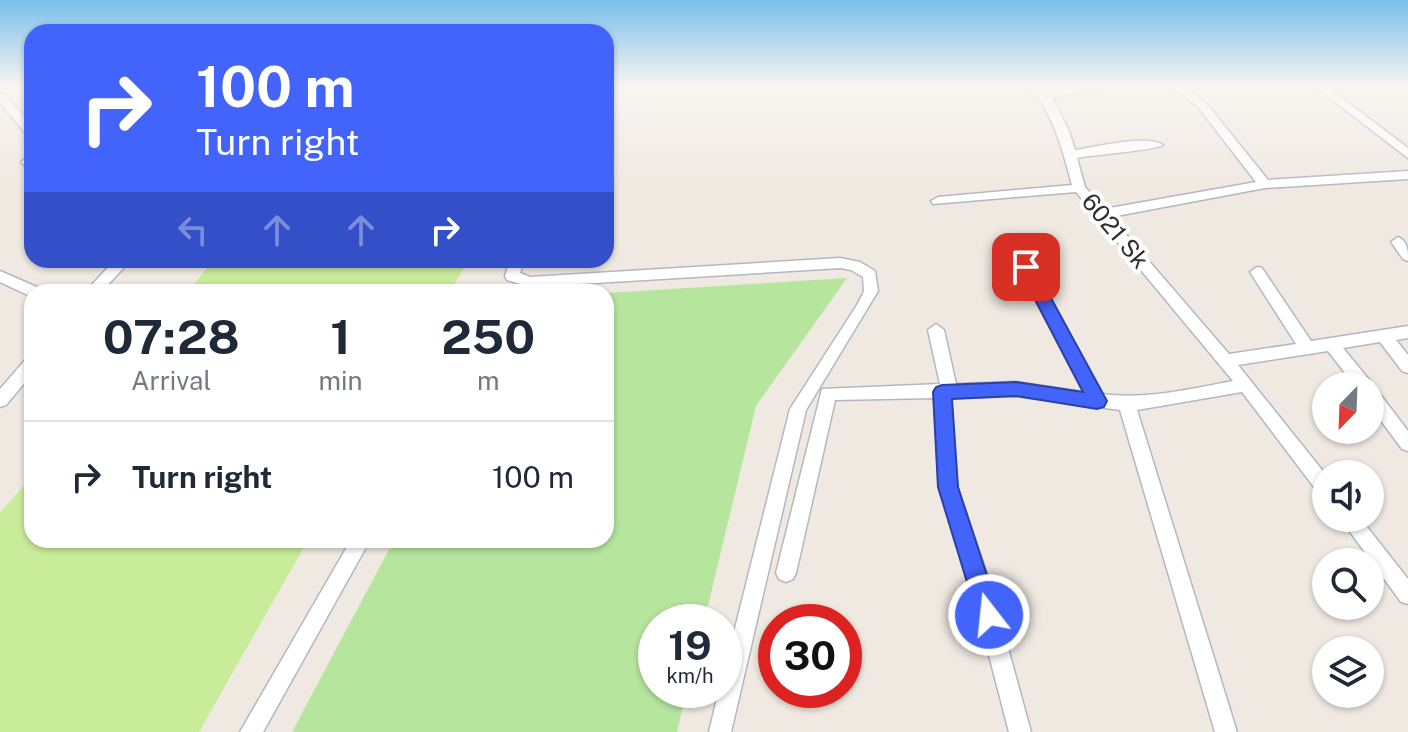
<!DOCTYPE html>
<html lang="en">
<head>
<meta charset="utf-8">
<style>
  :root { --surface:#fff; --page:#f6f6f7; --text:#1f2937; --muted:#747a83; --line:#e0e1e3 }
  body { margin:0; font-family:"Public Sans",sans-serif; background:var(--page); color:var(--text); height:100vh; display:flex; flex-direction:column; font-size:30px; white-space:nowrap }
  * { box-sizing:border-box; margin:0 }
  p { font-size:26px; color:var(--muted) }
  .icon { flex:none; width:44px; height:44px; fill:none; stroke:currentColor; stroke-width:2; stroke-linecap:round; stroke-linejoin:round }
  .map { position:relative; flex:1; overflow:hidden }
  .sheet { position:absolute; left:24px; top:284px; width:590px; height:264px; display:flex; flex-direction:column; background:var(--surface); border-radius:24px; box-shadow:0 2px 6px #0004 }
  .sheet>* { flex:none }
  .top-card { position:absolute; left:24px; top:24px; width:590px; height:244px; border-radius:24px; box-shadow:0 2px 6px #0004; background:#4264fb; color:#fff; overflow:hidden }
  .needle { width:52px; rotate:203deg }
  .fabs { position:absolute; left:1312px; top:372px; display:grid; gap:16px }
  .fabs a { display:grid; place-items:center; width:72px; height:72px; border-radius:50%; background:var(--surface); box-shadow:0 2px 6px #0004; font-size:40px }
  .speed { position:absolute; left:638px; top:604px; display:flex; gap:16px; font-size:40px; font-weight:700; text-align:center }
  .speed>* { display:grid; place-content:center; width:104px; height:104px; border-radius:50%; background:var(--surface); box-shadow:0 2px 6px #0004; line-height:1 }
  .speed small { font-size:20px; font-weight:400 }
  .speed .limit { border:12px solid #d22; background:#fff; color:#111 }
  .pin { position:absolute; display:grid; place-items:center; width:68px; height:68px; color:#fff; margin:-34px; border-radius:16px; box-shadow:0 4px 12px #0006 }
  .me { position:absolute; width:88px; margin:-44px; rotate:344deg; stroke-linejoin:round; filter:drop-shadow(0 0 6px #0008) }
  .turn { display:flex; align-items:center; gap:28px; height:168px; padding:0 40px; font-size:36px }
  .turn .icon { width:104px; height:104px; stroke-width:2.5 }
  .turn b { display:block; font-size:56px; line-height:68px }
  .lanes { display:flex; align-items:center; height:76px; padding:0 40px; background:#0003; justify-content:center; gap:40px; direction:ltr }
  .lanes .off { opacity:.35 }
  .eta { display:flex; justify-content:space-evenly; align-items:center; height:136px; text-align:center }
  .eta b { font-size:48px; font-weight:700; line-height:56px }
  ul { padding:0; list-style:none }
  li { display:flex; align-items:center; gap:24px; height:112px; padding:0 40px; border-top:2px solid var(--line) }
  li div { flex:1 }
  li b { display:block; font-size:30px }
  li em { font-style:normal }
  .map>svg:first-child { display:block }
  .green { fill:#b6e59e }
  .pitch { fill:#c9ec9a }
  .lines { fill:none; stroke-linecap:round; stroke-linejoin:round }
  .minor-casing { stroke:#b4b7c1; stroke-width:3 }
  .minor { fill:#fff; fill-rule:evenodd }
  .route { fill:#4264fb; stroke:#2b41a3; stroke-width:2 }
  .labels { text-anchor:middle; stroke-width:8; stroke-linejoin:round; paint-order:stroke }
  .street-label { font-size:24px; fill:#2e2e2e; stroke:#fff }
</style>
</head>
<body>
<div class="map">
<svg width="1408" height="732" viewBox="0 0 1408 732">
  <rect width="100%" height="100%" fill="#efe9e1"/>
  <!-- green -->
  <polygon class="green" points="847,278 756,406 704,622 656,622 656,690 687,690 677,732 292,732 394,540 606,540 606,293"/>
  <!-- pitch -->
  <g class="pitch">
    <polygon points="214,260 468,260 450,292 187,292"/>
    <polygon points="32,476 32,540 308,540 199,732 0,732 0,513"/>
  </g>
  <g class="lines">
    <!-- minor casing -->
    <g class="minor-casing">
      <g id="minor">
        <path d="M1029,86H1041L1048,92L1080,86H1101L1100,88L1052,98L1069,131L1075,150C1095,147 1147,134 1163,145C1156,150 1092,155 1077,158L1085,187L1104,209L1256,182L1198,107L1171,86H1183L1206,103L1268,180L1408,171V179L1265,188L1111,217L1229,354L1296,344L1250,272L1257,267L1262,268L1311,341L1408,326V338L1396,340L1408,355V373L1402,371L1380,342L1343,348L1370,381L1371,388L1376,389L1408,431V451L1402,449L1370,406V386H1355L1328,351L1238,365L1326,475V497L1320,495L1242,392L1137,410L1237,732H1215L1120,410L1016,396L951,398L957,487L991,586L1031,732H1009L971,586L939,487L934,398L835,400L796,573L793,579L786,582L779,579L776,573L822,389L940,384L928,330L936,324L944,330L956,384L1016,382L1084,392L1019,267L1021,263H1031L1102,394C1146,400 1189,389 1233,381L1076,192L933,204L931,201L938,197L1072,185C1062,148 1054,115 1029,86Z"/>
        <polygon points="1314,86 1326,86 1408,148 1408,158"/>
        <polygon points="0,93 4,94 32,125 32,137 28,136 0,103"/>
        <polygon points="32,154 32,171 21,162"/>
        <path d="M1398,237C1408,241 1408,251 1408,261L1403,259L1391,242Z"/>
        <polygon points="840,258 860,262 875,271 878,291 806,410 731,732 709,732 719,690 724,690 724,672 790,409 857,305 864,291 863,277 851,270 840,268 530,287 507,280 505,276 510,260 524,260 520,273 530,277"/>
        <polygon points="115,260 131,260 101,292 85,292"/>
        <polygon points="0,271 39,288 41,292 32,292 32,297 0,282"/>
        <polygon points="32,357 32,374 6,405 0,407 0,389 26,359"/>
        <polygon points="1340,518 1360,518 1408,579 1408,604 1401,602"/>
        <polygon points="351,540 370,540 263,732 240,732"/>
      </g>
    </g>
    <!-- minor -->
    <use href="#minor" class="minor"/>
  </g>
  <!-- sky -->
  <linearGradient id="sky" x2="0" y2="1"><stop stop-color="#7abfeb"/><stop offset="0.46" stop-color="#f8f5f2"/><stop offset="1" stop-color="#f8f5f2" stop-opacity="0"/></linearGradient>
  <rect width="1408" height="188" fill="url(#sky)"/>
  <!-- route -->
  <polygon class="route" points="1026,262 1034,267 1107,401 1104,407 1097,409 1016,396 952,399 958,487 1000,615 997,623 989,627 981,623 977,615 938,487 933,392 936,387 942,385 1016,382 1083,392 1018,267"/>
  <g class="labels">
    <!-- street labels -->
    <g class="street-label">
      <text transform="translate(1115 231) rotate(50)" y="8">6021 Sk</text>
    </g>
  </g>
</svg>
<div class="fabs">
<a><svg class="needle" viewBox="-14 -14 28 28"><path d="M0-13l5 13h-10z" fill="#e53935"/><path d="M0 13l5-13h-10z" fill="#747a83"/></svg></a>
<a><svg class="icon" aria-label="sound" viewBox="0 0 24 24"><path d="M4 9h4l5-4v14l-5-4H4zM17 9q2 3 0 6"/></svg></a>
<a><svg class="icon" aria-label="search" viewBox="0 0 24 24"><circle cx="10" cy="10" r="6"/><path d="M15 15l6 6"/></svg></a>
<a><svg class="icon" aria-label="layers" viewBox="0 0 24 24"><path d="M12 4l9 5-9 5-9-5zM3 14l9 5 9-5"/></svg></a>
</div>
<div class="speed"><div>19<small>km/h</small></div><div class="limit">30</div></div>
<div class="pin" style="left:1026px;top:267px;background:#d93025"><svg class="icon" aria-label="arrive" viewBox="0 0 24 24"><path d="M6 21V4h12l-3 4 3 4H6"/></svg></div>
<svg class="me" style="left:989px;top:615px" viewBox="-20 -20 40 40"><circle r="17" fill="#4264fb" stroke="#fff" stroke-width="3"/><path d="M0-11L8 9 0 5-8 9z" fill="#fff"/></svg>
<div class="top-card">
<div class="turn"><svg class="icon" aria-label="right" viewBox="0 0 24 24"><path d="M7 20v-9h11M14 6l5 5-5 5"/></svg><div><b>100 m</b>Turn right</div></div>
<div class="lanes"><svg class="icon off" aria-label="left" viewBox="0 0 24 24"><path d="M17 20v-9H6M10 6l-5 5 5 5"/></svg><svg class="icon off" aria-label="ahead" viewBox="0 0 24 24"><path d="M12 20V5M6 11l6-6 6 6"/></svg><svg class="icon off" aria-label="ahead" viewBox="0 0 24 24"><path d="M12 20V5M6 11l6-6 6 6"/></svg><svg class="icon" aria-label="right" viewBox="0 0 24 24"><path d="M7 20v-9h11M14 6l5 5-5 5"/></svg></div>
</div>
<section class="sheet">
<div class="eta">
<div><b>07:28</b><p>Arrival</p></div>
<div><b>1</b><p>min</p></div>
<div><b>250</b><p>m</p></div>
</div>
<ul>
<li><svg class="icon" aria-label="right" viewBox="0 0 24 24"><path d="M7 20v-9h11M14 6l5 5-5 5"/></svg><div><b>Turn right</b></div><em>100 m</em></li>
</ul>
</section>
</div>
</body>
</html>
